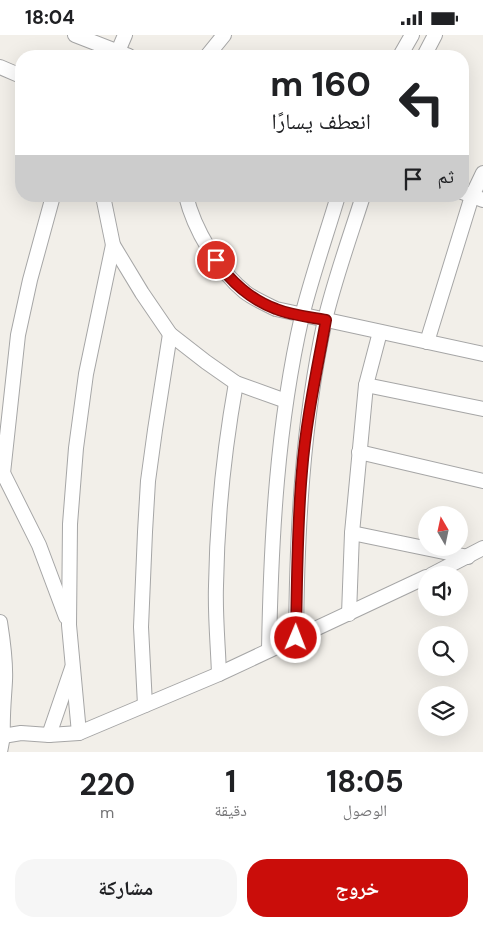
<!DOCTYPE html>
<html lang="ar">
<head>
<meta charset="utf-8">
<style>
  :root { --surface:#fff; --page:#f6f6f6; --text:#202124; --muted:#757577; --accent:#ca0d0a }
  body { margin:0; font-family:"DM Sans","Noto Naskh Arabic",sans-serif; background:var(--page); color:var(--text); direction:rtl; height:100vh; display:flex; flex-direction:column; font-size:19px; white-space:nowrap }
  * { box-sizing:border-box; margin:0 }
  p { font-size:16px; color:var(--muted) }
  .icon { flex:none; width:28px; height:28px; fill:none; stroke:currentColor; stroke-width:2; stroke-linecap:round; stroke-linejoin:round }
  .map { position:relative; height:717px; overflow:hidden; direction:ltr }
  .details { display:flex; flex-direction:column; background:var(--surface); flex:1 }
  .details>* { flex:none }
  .hud { position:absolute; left:15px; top:15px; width:454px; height:152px; border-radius:20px; box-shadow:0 5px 20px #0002; direction:rtl; background:#fff; color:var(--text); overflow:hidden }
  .needle { width:32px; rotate:351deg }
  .fabs { position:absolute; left:418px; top:471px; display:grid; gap:10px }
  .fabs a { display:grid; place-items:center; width:50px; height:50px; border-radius:50%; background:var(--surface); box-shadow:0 5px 20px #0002; font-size:25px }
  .pin { position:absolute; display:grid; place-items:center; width:42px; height:42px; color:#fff; margin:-21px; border:2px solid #fff; border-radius:50%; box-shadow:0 1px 5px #0007 }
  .me { position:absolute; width:55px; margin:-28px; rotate:1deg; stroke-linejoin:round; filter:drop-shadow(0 0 4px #0008) }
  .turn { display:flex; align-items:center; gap:18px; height:105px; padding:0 15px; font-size:22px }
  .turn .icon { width:65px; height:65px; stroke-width:2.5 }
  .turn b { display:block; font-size:35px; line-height:42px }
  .then { display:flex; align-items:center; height:48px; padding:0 15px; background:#0003; gap:10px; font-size:19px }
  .eta { display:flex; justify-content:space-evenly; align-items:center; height:85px; text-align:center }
  .eta b { font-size:30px; font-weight:700; line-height:35px }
  .primary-button { display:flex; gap:10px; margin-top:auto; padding:10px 15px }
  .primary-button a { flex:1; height:58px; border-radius:20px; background:var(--accent); color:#fff; font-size:20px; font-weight:700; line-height:58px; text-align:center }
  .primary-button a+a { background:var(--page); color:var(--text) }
  .status { display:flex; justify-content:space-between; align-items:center; height:35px; padding:0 25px; background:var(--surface); direction:ltr }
  .status svg { height:14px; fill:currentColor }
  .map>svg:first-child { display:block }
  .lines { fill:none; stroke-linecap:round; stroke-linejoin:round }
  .street-casing { stroke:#a6a6a6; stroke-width:16 }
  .street { stroke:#fff; stroke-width:14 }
  .route-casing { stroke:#830806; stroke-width:12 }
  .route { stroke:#ca0d0a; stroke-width:9 }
</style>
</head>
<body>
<div class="status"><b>18:04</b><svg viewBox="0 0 49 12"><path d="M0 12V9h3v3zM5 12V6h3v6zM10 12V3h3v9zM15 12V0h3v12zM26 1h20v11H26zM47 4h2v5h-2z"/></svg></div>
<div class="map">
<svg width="483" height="717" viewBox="0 0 483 717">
  <rect width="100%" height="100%" fill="#f2efe9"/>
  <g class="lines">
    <!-- street casing -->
    <g class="street-casing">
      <g id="street">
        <polyline points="75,0 129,21"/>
        <polyline points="116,21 125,0"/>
        <polyline points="207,21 224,0"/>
        <polyline points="400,21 412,0"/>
        <polyline points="424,21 435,0"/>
        <polyline points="0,32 21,41"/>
        <polyline points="462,157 483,165"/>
        <polyline points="103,161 113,210 142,258 170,299 206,327 236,348 286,366"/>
        <path d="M186,161C194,194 218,235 245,257C254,264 266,269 276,274L483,319"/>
        <polyline points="427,307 472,161 483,138"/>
        <polyline points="366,350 483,374"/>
        <polyline points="359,417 483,446"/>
        <polyline points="0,432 39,510 66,582"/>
        <polyline points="3,438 18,300 30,245 53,161"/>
        <polyline points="352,498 468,522"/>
        <polyline points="431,540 483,513"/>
        <polyline points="349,579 352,498 366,350 380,297"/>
        <path d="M0,587C3,606 6,626 5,646C4,664 2,682 3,701L21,698L49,700L79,698L219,639L426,542"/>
        <path d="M296,603C297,497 302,390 325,285C335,243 350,202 363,161"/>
        <path d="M269,615C271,503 277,390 302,281C312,241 326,201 338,161"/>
        <path d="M219,639C218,610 215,580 216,551C217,483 224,415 236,348"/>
        <polyline points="145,670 141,592 145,497 148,446 155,395 170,299"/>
        <polyline points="79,698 69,590 70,489 76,413 86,339 113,210"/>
        <polyline points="49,700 72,633"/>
        <polyline points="0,717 3,701"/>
      </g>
    </g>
    <!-- street -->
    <use href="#street" class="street"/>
  </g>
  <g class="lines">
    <!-- route casing -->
    <g class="route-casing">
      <path id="route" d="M216,225C230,246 251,265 276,274C291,280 309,282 326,285C317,335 306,385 302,436C297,492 297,547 296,603"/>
    </g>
    <!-- route -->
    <use href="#route" class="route"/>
  </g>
</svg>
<div class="fabs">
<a><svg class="needle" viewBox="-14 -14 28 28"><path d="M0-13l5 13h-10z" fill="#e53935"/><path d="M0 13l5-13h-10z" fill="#757577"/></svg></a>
<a><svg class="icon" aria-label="sound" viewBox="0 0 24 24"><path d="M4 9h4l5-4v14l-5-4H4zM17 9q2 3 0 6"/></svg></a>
<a><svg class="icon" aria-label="search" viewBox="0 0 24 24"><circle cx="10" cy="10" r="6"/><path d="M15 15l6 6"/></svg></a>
<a><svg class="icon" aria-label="layers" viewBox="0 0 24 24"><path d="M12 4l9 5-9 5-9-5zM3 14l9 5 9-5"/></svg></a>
</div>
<div class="pin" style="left:216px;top:225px;background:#d93025"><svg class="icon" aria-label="arrive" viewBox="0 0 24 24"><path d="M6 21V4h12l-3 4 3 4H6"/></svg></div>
<svg class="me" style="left:296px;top:603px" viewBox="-20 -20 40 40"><circle r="17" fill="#ca0d0a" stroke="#fff" stroke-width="3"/><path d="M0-11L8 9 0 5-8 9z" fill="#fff"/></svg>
<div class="hud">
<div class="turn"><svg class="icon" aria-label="left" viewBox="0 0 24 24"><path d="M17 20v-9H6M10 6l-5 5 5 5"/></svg><div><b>160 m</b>انعطف يسارًا</div></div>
<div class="then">ثم<svg class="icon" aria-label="arrive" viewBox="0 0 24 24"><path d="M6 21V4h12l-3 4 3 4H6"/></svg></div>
</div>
</div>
<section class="details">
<div class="eta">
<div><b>18:05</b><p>الوصول</p></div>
<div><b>1</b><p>دقيقة</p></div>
<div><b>220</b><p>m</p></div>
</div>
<div class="primary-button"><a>خروج</a><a>مشاركة</a></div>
</section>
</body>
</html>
